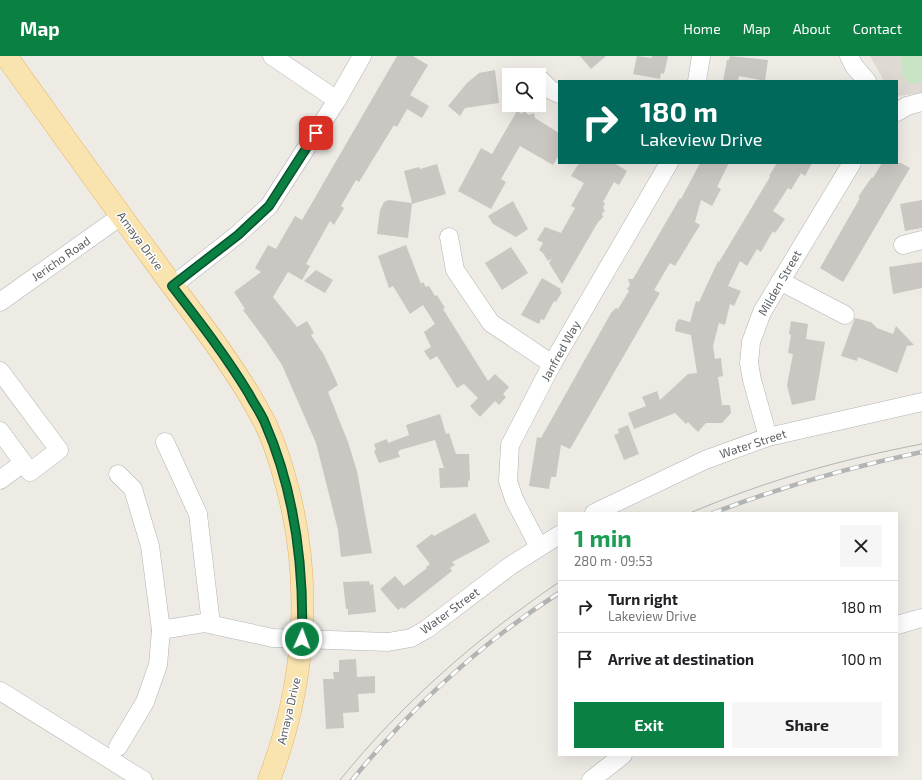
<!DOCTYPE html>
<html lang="en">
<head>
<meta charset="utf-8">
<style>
  :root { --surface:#fff; --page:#f6f6f6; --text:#202124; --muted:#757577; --line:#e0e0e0; --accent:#0b8043 }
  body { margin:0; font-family:"Exo 2",sans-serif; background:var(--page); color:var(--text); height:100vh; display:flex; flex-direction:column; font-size:15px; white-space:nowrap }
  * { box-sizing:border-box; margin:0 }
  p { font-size:13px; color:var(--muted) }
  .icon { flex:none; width:22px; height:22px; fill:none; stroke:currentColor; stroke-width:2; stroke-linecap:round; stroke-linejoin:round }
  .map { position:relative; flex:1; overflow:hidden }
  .sheet { position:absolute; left:558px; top:456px; width:340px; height:244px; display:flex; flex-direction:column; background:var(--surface); border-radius:0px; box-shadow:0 4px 16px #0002 }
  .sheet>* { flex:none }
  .top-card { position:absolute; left:558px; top:24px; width:340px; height:84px; border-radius:0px; box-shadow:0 4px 16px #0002; background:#00695c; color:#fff; overflow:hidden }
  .controls { position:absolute; left:502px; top:12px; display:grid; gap:8px }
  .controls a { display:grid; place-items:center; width:44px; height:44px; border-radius:0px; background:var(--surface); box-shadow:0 4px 16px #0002; font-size:20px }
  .pin { position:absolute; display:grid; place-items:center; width:34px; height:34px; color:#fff; margin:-17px; border-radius:8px; box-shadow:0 2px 6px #0006 }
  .me { position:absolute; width:44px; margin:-22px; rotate:2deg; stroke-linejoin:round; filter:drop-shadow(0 0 3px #0008) }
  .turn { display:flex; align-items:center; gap:14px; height:84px; padding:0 16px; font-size:18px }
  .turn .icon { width:52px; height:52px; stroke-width:2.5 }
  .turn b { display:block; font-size:28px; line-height:34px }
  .round { display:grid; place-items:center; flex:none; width:42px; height:42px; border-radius:0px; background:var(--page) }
  .summary { display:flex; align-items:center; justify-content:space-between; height:68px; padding:0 16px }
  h1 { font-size:24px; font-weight:700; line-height:30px; color:#1e9e55 }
  .action { display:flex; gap:8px; margin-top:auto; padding:8px 16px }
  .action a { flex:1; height:46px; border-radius:0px; background:var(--accent); color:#fff; font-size:16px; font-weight:700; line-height:46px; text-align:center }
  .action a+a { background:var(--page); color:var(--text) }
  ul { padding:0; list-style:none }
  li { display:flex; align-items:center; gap:12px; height:52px; padding:0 16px; border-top:1px solid var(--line) }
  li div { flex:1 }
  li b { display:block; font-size:15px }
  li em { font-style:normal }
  header { display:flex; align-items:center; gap:24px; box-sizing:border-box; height:56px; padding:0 20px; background:var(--accent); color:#fff }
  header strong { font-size:19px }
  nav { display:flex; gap:22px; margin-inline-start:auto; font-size:14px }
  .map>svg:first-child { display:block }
  .education { fill:#dedad3 }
  .green { fill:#c7e4c3 }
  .building { fill:#cac6c1 }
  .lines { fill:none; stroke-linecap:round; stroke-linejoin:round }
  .minor-casing { stroke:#b0b3b6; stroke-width:19 }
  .major-casing { stroke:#e7b365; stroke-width:23 }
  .minor { stroke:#fff; stroke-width:18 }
  .major { stroke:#f9e4af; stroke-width:22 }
  .tram { stroke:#b3b4b4; stroke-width:1 }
  .rail-casing { stroke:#b3b4b4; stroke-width:4.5 }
  .rail { stroke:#fff; stroke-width:3; stroke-dasharray:9; stroke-linecap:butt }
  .route-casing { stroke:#07532c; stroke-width:10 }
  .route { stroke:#0b8043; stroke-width:7 }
  .labels { text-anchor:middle; stroke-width:3; stroke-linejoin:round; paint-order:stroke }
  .street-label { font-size:12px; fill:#5d6164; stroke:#fff }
</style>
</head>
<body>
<header>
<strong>Map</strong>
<nav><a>Home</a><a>Map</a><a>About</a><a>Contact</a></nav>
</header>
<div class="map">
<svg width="922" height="724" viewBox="0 0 922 724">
  <rect width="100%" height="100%" fill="#eeebe5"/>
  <!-- education -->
  <polygon class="education" points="870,0 922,0 922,37 897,40 897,25 884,25"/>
  <!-- green -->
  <polygon class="green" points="901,0 922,0 922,26 910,28 903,19"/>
  <!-- building -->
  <g class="building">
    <polygon points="397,0 413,0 428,9 410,39 429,50 422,62 407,53 397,71 394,69 359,126 356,124 341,150 344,152 334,169 330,165 306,208 310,210 302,224 288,216 273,241 297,271 307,265 314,277 311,279 324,299 338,329 328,336 348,386 357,415 372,497 341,501 338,474 316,387 282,309 266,285 243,254 245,253 234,236 261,216 255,212 268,189 276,193 295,160 302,164"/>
    <polygon points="580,0 606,0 591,13"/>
    <polygon points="637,0 652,2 652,0 668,0 664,18 661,17 660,23 633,18"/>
    <polygon points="730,0 768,4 765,25 739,20 738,25 723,25 727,4 729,4"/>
    <polygon points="495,14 499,47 465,52 460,60 448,50 467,27 479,17"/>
    <polygon points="517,55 522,58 524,55 529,59 534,57 535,62 559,77 559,99 553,109 520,90 501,123 506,126 491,153 458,135 481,92 492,98"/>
    <polygon points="579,107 614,107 627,115 619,129 614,126 603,146 605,147 603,152 605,154 602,158 603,161 598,166 562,228 549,207 552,202 548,205 543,197 539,194 543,187 537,184 545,171 561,177 575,152 571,150 584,127 571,120"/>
    <polygon points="700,107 729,107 717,131 721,133 712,150 701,144 695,166 700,169 675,210 670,207 654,234 660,237 570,393 561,389 556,421 551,421 549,433 529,430 537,381 541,382 611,257 616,252 618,253 629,235 627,233 630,229 628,223 633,223 680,142 681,143"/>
    <polygon points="777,107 812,107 805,120 801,117 791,134 788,132 773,155 785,163 775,177 773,175 761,196 757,193 747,210 740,205 728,230 741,235 734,250 730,248 725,269 719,267 713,290 715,303 721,302 723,320 718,321 722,349 730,349 731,357 722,367 706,367 698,376 688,366 686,368 675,357 634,373 628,357 646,350 642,341 657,335 660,344 688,318 697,317 691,279 675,275 676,267 679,263 690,266 696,245 699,246 718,205 719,206 770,121 769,120"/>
    <polygon points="882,107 901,107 910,112 843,226 820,212 860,142 858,141 872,121 873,122"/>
    <polygon points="437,108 446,138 412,148 408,182 377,178 380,154 384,146 389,144 412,147 404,115 419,111 420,113"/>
    <polygon points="922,144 922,172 905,175 900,148"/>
    <polygon points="513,145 528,173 516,181 493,168 488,160"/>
    <polygon points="406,189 421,228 423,226 426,231 429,230 435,240 437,239 445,252 443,253 488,325 495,318 509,331 503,338 506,341 499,349 495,345 480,361 470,350 478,342 464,328 457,332 437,300 430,304 424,295 431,291 424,276 435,268 423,249 410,258 393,230 389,232 378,200"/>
    <polygon points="511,191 528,217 502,234 485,207"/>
    <polygon points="922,206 922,232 893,238 889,211"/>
    <polygon points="316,214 333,224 325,237 304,225"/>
    <polygon points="542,222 561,233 560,235 562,236 556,246 554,245 544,264 541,263 539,268 521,259"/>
    <polygon points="855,262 871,266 877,272 893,278 896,270 914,289 907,290 897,317 858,301 857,305 841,300"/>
    <polygon points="791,265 808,268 806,283 825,286 815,344 792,349 787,329 793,298 788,297 791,279 789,278"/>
    <polygon points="440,358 446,378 449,377 456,398 469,398 470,424 468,425 468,431 440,432 439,412 444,412 435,384 400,394 398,396 400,401 379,407 374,395 376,394 374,388 387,383 388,387 409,379 406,369"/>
    <polygon points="628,369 639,398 624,404 614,379 619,377 618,373"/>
    <polygon points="475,457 490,486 452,506 455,509 450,512 452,515 404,553 402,551 398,554 380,533 395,520 404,530 427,512 426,511 430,508 416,490 432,478 434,480"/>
    <polygon points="369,525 370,529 373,528 376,556 348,559 348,553 346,553 343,526"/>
    <polygon points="356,603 357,621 375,620 375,637 358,638 359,656 343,657 344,672 326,673 323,623 334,623 333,616 339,616 339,604"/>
  </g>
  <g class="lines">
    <!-- minor casing -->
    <g class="minor-casing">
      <g id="minor">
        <polyline points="272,0 337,44"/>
        <polyline points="849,0 854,10 867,25"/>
        <polyline points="539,22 551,34 559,38"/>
        <polyline points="697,25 701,0"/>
        <polyline points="897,56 907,50 922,46"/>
        <polyline points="449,181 455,214 491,267 552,308"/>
        <polyline points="903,189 922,184"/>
        <polyline points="780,225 845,259"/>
        <polyline points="172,230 237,179 269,150 337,44 362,0"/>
        <polyline points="0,246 121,160"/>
        <polyline points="0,315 59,394 30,416 0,375"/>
        <polyline points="768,381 752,324 749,307 751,286 762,256 852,107"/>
        <polyline points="165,386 198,458 211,568"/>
        <polyline points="118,418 133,433 150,490 161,574 204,567 273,582 388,586 411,582 427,573 510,510 559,479"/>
        <polyline points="0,424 23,407"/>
        <polyline points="594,457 705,404 768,381 922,346"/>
        <polyline points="539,491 514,443 508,425 510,389 552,308 669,107"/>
        <polyline points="897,569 922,562"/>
        <polyline points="0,635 143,724"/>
        <polyline points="118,691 145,646 158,609 161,574"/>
        <polyline points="591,724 623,699"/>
      </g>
    </g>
    <!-- major casing -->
    <g class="major-casing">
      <path id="major" d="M6,0C55,68 103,136 153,203C191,256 233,306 264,365C275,387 283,414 289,438C313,534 304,632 269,724"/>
    </g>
    <!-- minor -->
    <use href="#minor" class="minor"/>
    <!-- major -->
    <use href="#major" class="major"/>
    <!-- tram -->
    <g class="tram">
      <path d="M690,457C765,425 842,403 922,388"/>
      <path d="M340,724C403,646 477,582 559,526"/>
    </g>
    <!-- rail casing -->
    <g class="rail-casing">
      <g id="rail">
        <path d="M713,457C781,431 850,411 922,396"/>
        <path d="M352,724C411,652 481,587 559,537"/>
      </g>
    </g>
    <!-- rail -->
    <use href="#rail" class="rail"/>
  </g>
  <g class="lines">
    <!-- route casing -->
    <g class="route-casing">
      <path id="route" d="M302,583C304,509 295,436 265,367C261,357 254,348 249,338C226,300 199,265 172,230L238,179L269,150L316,77"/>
    </g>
    <!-- route -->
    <use href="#route" class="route"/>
  </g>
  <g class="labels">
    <!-- street labels -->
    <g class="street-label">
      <text transform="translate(140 185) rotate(54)" y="4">Amaya Drive</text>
      <text transform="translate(61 203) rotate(-35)" y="4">Jericho Road</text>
      <text transform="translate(780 227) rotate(-60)" y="4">Milden Street</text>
      <text transform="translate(561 295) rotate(-61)" y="4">Janfred Way</text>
      <text transform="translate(753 388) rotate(-18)" y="4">Water Street</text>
      <text transform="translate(450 555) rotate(-36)" y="4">Water Street</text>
      <text transform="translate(289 655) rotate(-77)" y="4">Amaya Drive</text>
    </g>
  </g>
</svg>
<div class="controls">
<a><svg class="icon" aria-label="search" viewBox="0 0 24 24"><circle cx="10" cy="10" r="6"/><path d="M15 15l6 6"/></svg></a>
</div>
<div class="pin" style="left:316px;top:77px;background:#d93025"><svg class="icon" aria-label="arrive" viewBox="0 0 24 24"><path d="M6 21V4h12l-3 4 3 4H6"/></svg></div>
<svg class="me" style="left:302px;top:583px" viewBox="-20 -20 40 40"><circle r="17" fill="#0b8043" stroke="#fff" stroke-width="3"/><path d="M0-11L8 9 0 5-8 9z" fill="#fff"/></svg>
<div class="top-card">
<div class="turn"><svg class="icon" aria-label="right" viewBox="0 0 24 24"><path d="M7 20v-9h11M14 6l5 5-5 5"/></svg><div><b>180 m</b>Lakeview Drive</div></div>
</div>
<section class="sheet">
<div class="summary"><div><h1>1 min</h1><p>280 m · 09:53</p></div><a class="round"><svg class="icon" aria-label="close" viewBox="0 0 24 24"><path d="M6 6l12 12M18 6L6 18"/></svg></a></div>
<ul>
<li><svg class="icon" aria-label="right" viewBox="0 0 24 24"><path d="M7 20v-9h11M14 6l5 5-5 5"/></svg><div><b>Turn right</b><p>Lakeview Drive</p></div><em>180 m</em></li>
<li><svg class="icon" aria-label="arrive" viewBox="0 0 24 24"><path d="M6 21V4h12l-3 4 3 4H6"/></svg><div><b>Arrive at destination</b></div><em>100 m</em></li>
</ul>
<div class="action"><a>Exit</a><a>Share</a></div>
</section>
</div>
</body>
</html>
